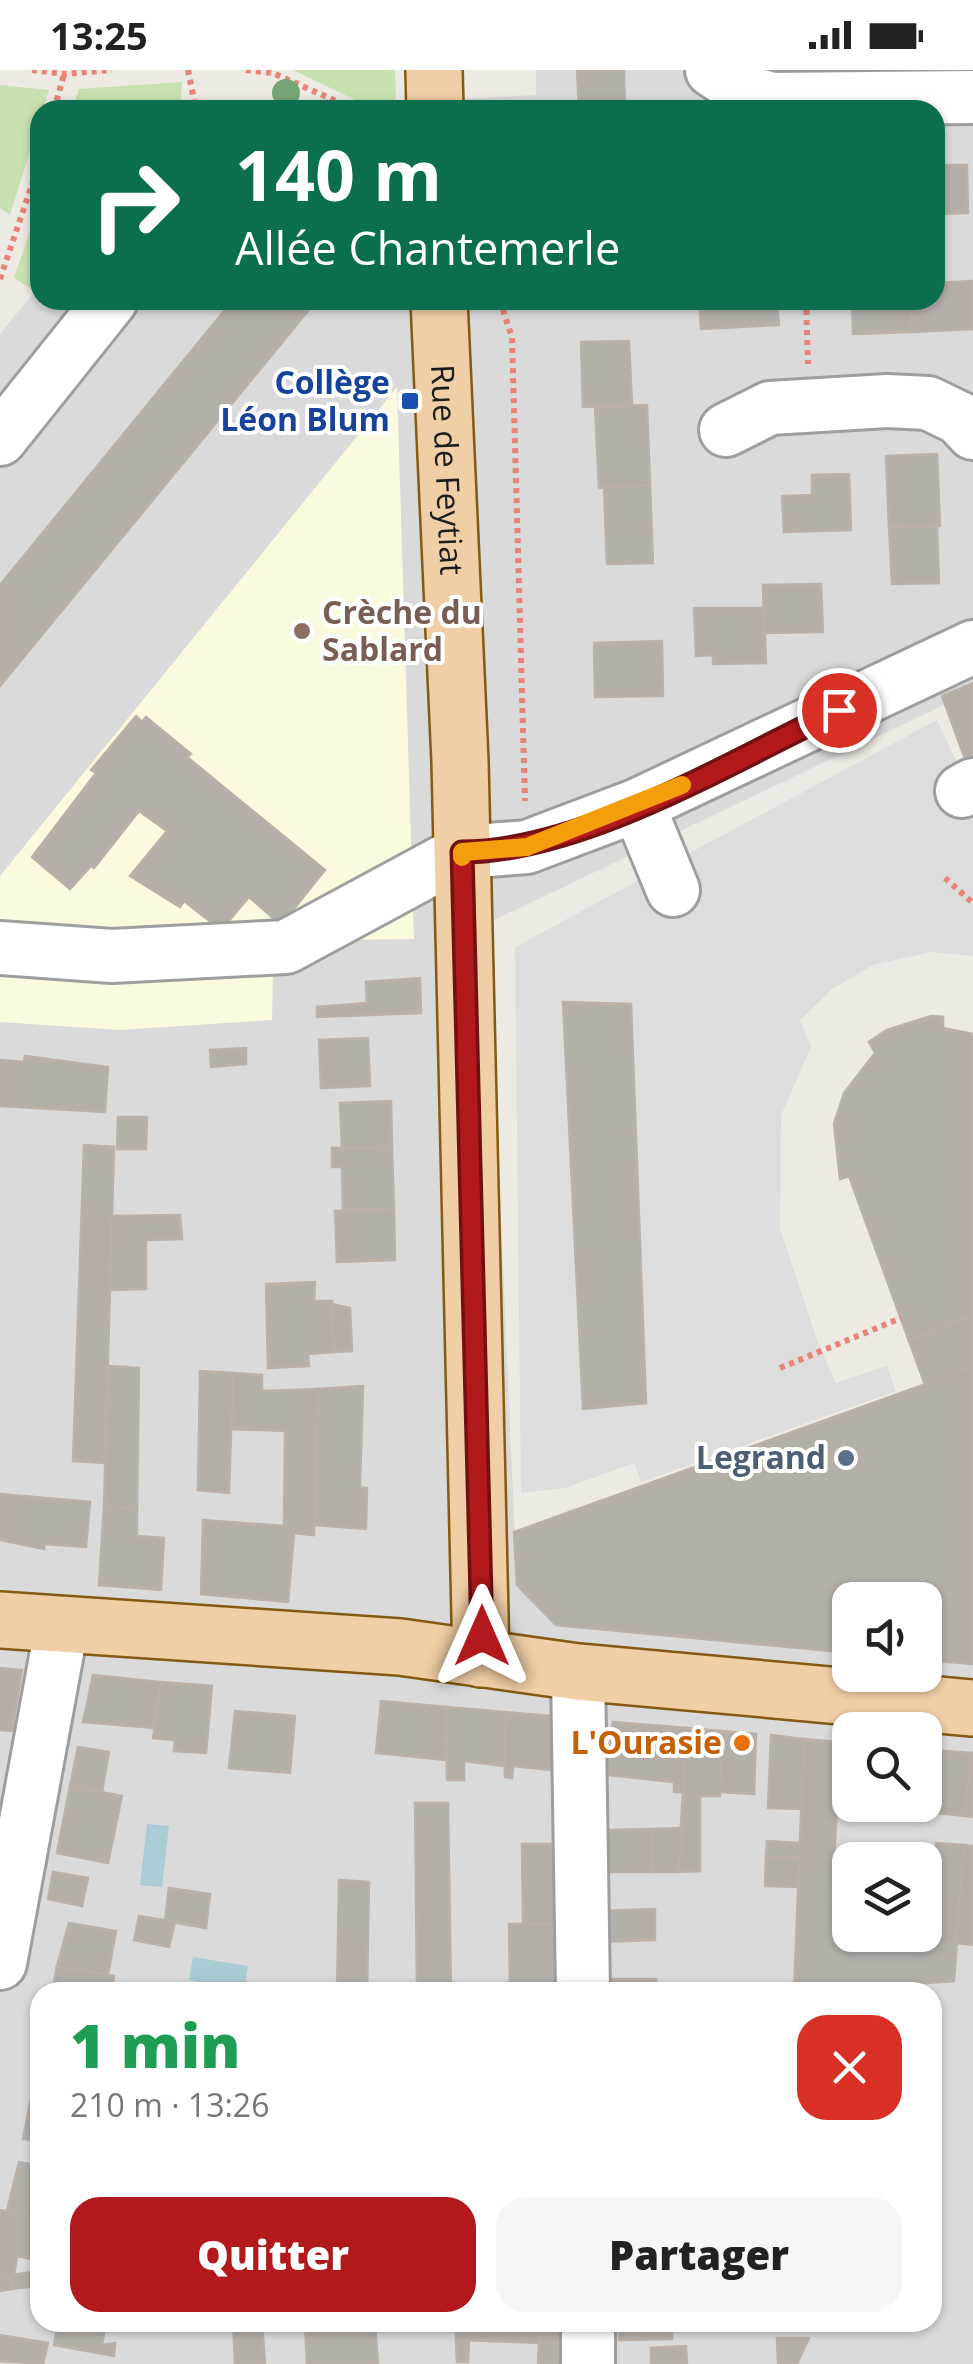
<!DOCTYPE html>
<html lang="fr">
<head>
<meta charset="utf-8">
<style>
  :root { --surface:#fff; --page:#f6f6f6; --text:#222; --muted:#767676; --accent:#b1191c }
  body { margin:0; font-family:"Open Sans",sans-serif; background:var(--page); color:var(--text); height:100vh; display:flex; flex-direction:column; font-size:38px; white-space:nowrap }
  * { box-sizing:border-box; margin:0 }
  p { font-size:32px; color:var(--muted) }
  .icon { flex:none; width:55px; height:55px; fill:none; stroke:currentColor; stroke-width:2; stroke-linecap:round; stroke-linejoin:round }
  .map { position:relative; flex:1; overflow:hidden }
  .panel { position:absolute; left:30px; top:1912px; width:912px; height:350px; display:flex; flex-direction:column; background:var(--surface); border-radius:30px; box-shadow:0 2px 8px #0004 }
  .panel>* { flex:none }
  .top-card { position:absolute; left:30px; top:30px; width:915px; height:210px; border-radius:30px; box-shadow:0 2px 8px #0004; background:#0b6e4f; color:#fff; overflow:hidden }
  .tools { position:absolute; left:832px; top:1512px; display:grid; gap:20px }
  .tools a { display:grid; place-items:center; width:110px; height:110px; border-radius:20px; background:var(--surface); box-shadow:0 2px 8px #0004; font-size:50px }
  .pin { position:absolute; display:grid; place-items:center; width:85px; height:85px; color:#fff; margin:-42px; border:5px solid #fff; border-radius:50%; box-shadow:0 2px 10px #0007 }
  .me { position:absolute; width:110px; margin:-55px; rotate:0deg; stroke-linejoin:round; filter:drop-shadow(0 0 8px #0008) }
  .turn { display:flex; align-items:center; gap:35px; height:210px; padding:0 40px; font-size:45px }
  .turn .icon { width:130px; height:130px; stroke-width:2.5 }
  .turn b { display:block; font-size:70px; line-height:85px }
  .round { display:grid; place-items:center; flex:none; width:105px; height:105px; border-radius:30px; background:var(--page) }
  .summary { display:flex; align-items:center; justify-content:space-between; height:170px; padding:0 40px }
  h1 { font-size:60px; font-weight:800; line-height:75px; color:#1e9e55 }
  .action { display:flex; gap:20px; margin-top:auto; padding:20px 40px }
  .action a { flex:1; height:115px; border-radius:30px; background:var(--accent); color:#fff; font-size:40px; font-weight:800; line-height:115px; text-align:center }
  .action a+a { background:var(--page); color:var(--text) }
  .status { display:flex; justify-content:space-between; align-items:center; height:70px; padding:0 50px; background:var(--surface); direction:ltr }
  .status svg { height:28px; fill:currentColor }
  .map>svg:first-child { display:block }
  .residential { fill:#dbdada; fill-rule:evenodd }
  .education { fill:#fbfadf }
  .grass { fill:#c9e1b0 }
  .parking { fill:#ddd }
  .water { fill:#aaccd5 }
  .building { fill:#b5afaa; stroke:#bcb1a8; stroke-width:2.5 }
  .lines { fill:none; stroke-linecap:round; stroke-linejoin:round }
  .minor-casing { stroke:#9e9e9e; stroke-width:58 }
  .major-casing { stroke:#835b12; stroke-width:60 }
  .path { stroke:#e8837a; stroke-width:6; stroke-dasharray:5 5; stroke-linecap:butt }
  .minor { stroke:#fff; stroke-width:52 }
  .major { stroke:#f0cea6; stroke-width:55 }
  .tree { fill:#78a577 }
  .route-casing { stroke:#731012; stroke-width:25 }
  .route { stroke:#b1191c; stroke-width:18 }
  .slow { stroke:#f59e0b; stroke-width:18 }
  .transit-dot { fill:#1a4fb4; stroke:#fff; stroke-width:4 }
  .education-dot { fill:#8d6e63; stroke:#fff; stroke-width:4 }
  .service-dot { fill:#5c6f8a; stroke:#fff; stroke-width:4 }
  .food-dot { fill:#e8710a; stroke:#fff; stroke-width:4 }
  .labels { text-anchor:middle; stroke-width:8; stroke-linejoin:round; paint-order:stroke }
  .transit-label { font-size:32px; font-weight:bold; fill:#164399; stroke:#fff; text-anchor:end }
  .street-label { font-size:32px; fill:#1d1d1d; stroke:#fff }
  .education-label { font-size:32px; font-weight:bold; fill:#785e54; stroke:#fff; text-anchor:start }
  .service-label { font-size:32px; font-weight:bold; fill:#4e5e75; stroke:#fff; text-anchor:end }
  .food-label { font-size:32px; font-weight:bold; fill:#c56008; stroke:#fff; text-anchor:end }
</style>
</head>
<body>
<div class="status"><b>13:25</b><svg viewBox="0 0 49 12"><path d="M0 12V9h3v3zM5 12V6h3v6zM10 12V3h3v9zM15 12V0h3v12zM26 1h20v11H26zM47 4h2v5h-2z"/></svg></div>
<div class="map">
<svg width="973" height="2294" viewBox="0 0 973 2294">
  <rect width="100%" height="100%" fill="#edeae4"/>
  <!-- residential -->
  <path class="residential" d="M536,0H973V621L488,853L517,1515L557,1555L850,1583V1605H925V1590L973,1594V2294H0V264L40,215V230H935V40H247L536,25ZM850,1660H925V1735H850ZM850,1790H925V1865H850ZM40,1922H932V2252H40Z"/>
  <!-- education -->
  <polygon class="education" points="397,317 414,869 335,870 273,900 272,950 120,960 0,952 0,806"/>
  <!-- grass -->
  <g class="grass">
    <polygon points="293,0 395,0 396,28 383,40 376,40"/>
    <polygon points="182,12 180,40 72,40 79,19"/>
    <polygon points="0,15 49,20 10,145 0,138"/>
    <polygon points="40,132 40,215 35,221 14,208"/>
  </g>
  <!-- parking -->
  <polygon class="parking" points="937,650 973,727 973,886 931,882 873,895 832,919 800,950 811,977 781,1045 780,1159 818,1273 836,1313 887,1296 896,1321 641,1412 634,1393 565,1418 521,1423 515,877"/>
  <!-- water -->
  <g class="water">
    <polygon points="147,1754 169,1756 162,1817 140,1815"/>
    <polygon points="193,1887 248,1896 244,1919 189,1910"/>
  </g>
  <!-- building -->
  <g class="building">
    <polygon points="577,0 624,0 625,39 579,40"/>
    <polygon points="935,95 967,95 968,143 935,144"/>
    <polygon points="973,211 973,259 912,262 911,230 935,230 935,213"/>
    <polygon points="233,230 317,230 0,616 0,515"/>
    <polygon points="699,230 777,230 779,255 701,259"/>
    <polygon points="852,230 911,230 912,262 853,264"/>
    <polygon points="629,271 632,335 583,337 581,272"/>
    <polygon points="647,335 650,415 599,418 595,337"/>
    <polygon points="937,384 940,456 889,457 886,386"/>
    <polygon points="849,404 851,460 784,462 782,426 812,425 812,405"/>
    <polygon points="650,415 653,493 607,494 604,417"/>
    <polygon points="937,456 939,513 892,514 889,457"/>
    <polygon points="821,514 823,562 764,563 763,515"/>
    <polygon points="694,538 764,538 766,593 713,594 713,585 696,586"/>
    <polygon points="662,571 663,626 595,627 594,573"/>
    <polygon points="973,613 973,685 965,689 942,626"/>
    <polygon points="136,646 142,652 146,647 191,684 187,687 325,800 281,855 249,827 221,860 184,831 180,837 130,806 167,761 139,741 94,798 91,796 70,819 32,787 96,703 91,700"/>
    <polygon points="420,908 421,943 317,947 317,937 367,933 366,912"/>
    <polygon points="563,932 631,934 646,1333 583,1339"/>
    <polygon points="931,946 943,947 943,958 973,964 973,1244 909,1271 849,1106 840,1109 834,1054 844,1023 875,983 869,972 887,960"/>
    <polygon points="368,968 370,1016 321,1018 319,970"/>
    <polygon points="246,978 246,994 211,997 210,980"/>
    <polygon points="25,986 108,997 105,1042 0,1036 0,990 24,992"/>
    <polygon points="391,1031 392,1077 342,1078 340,1033"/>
    <polygon points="118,1047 147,1047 146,1079 117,1079"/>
    <polygon points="84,1075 114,1077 105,1393 73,1391"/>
    <polygon points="392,1077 394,1139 343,1140 342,1097 332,1097 332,1078"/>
    <polygon points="394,1139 395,1190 337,1192 335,1141"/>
    <polygon points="180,1145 182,1169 146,1170 146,1219 110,1220 112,1146"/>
    <polygon points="315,1212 314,1231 332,1231 334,1282 308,1284 309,1296 268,1298 266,1214"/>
    <polygon points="332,1234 350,1238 352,1281 334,1282"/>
    <polygon points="973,1244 973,1297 925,1315 909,1271"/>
    <polygon points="108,1296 139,1298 137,1438 104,1436"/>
    <polygon points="973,1297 973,1594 925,1590 925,1530 850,1530 850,1583 556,1555 517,1515 514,1462"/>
    <polygon points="200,1301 233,1303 229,1423 198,1420"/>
    <polygon points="233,1303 262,1305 262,1321 318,1319 314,1465 294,1463 288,1532 201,1524 203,1450 284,1456 285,1361 232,1359"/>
    <polygon points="363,1316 360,1417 367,1418 366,1459 315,1455 318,1319"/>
    <polygon points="0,1424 90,1432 86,1477 44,1474 44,1479 0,1470"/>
    <polygon points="104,1436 137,1438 137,1466 164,1468 161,1520 99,1515"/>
    <polygon points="0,1598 22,1600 12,1661 0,1660"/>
    <polygon points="93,1605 161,1612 154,1658 83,1652"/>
    <polygon points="161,1612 212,1616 206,1683 174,1681 175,1670 153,1668"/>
    <polygon points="381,1631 446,1637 447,1690 376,1683"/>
    <polygon points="446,1637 504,1642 505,1696 464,1691 464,1710 447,1710"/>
    <polygon points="235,1641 295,1646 290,1703 229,1698"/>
    <polygon points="504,1642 550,1646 560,1659 561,1701 513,1696 512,1708 505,1707"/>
    <polygon points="613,1652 687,1658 684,1722 674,1722 674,1712 607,1705"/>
    <polygon points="687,1658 721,1661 720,1722 720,1726 700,1726 700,1801 678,1802"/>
    <polygon points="721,1661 756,1664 754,1724 720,1722"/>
    <polygon points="771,1665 804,1669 802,1739 768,1738"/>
    <polygon points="804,1669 850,1673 850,1735 925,1735 924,1742 837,1736 832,1830 850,1830 850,1865 925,1865 925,1833 931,1833 936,1773 964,1775 954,1911 794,1922"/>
    <polygon points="78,1677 109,1682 102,1722 70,1716"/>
    <polygon points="930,1680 971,1683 965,1746 924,1742"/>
    <polygon points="971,1683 973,1683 973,1747 965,1746"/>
    <polygon points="70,1716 122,1726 108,1793 57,1783"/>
    <polygon points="415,1733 448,1733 451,1922 417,1922"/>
    <polygon points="683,1758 678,1802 651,1802 651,1759"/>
    <polygon points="651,1759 651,1802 608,1802 607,1760"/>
    <polygon points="767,1771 800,1773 800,1788 766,1787"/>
    <polygon points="522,1774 562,1774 563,1853 523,1854"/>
    <polygon points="964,1775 973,1776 973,1875 956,1873"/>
    <polygon points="766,1787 800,1788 798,1817 765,1816"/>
    <polygon points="53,1802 88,1808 82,1836 48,1829"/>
    <polygon points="339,1810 369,1812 367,1922 337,1922"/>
    <polygon points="169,1818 210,1824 206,1858 165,1851"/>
    <polygon points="655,1839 655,1870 598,1872 598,1841"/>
    <polygon points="139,1846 175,1852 169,1877 134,1870"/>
    <polygon points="69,1853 116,1861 108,1905 57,1896"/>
    <polygon points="563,1853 564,1922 510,1922 509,1854"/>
    <polygon points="57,1896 114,1906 111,1922 52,1922"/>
    <rect x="599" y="1909" width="57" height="13"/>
    <polygon points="34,2013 40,2014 40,2071 23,2069"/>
    <polygon points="19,2092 40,2096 40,2147 7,2141"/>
    <polygon points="0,2140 34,2146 30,2169 37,2174 34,2185 30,2189 17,2186 14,2205 0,2206"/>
    <polygon points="40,2201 40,2216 12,2219 10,2205"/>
    <polygon points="10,2205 12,2219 0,2221 0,2206"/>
    <polygon points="58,2252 106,2252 102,2275 115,2273 114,2286 54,2275"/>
    <polygon points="233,2252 262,2252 265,2294 235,2294"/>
    <polygon points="298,2252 375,2252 378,2294 307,2294 305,2255"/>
    <polygon points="456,2252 491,2252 491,2271 456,2270"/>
    <polygon points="491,2252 541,2252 540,2273 491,2271"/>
    <polygon points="541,2252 568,2252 568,2274 540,2273"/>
    <polygon points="619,2252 672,2252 672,2269 619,2270"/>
    <polygon points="0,2265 48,2273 43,2294 0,2291"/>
    <polygon points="777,2268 809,2268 797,2294 778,2294"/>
    <polygon points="456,2270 469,2271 468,2292 457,2292"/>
    <polygon points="539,2272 568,2274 568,2294 538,2294"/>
    <polygon points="686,2276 687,2294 651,2294 651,2278"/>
  </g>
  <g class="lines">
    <!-- minor casing -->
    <g class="minor-casing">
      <g id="minor">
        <polyline points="712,0 745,22 773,29 973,27"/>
        <polyline points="726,360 770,338 887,331 928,333 959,348 973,363"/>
        <polyline points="0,369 111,230"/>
        <polyline points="962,721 973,715"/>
        <polyline points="638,735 673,820"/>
        <polyline points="0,878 112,886 286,877 462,782 527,777 638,735 973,577"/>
        <polyline points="578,1602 583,1922"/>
        <polyline points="0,1893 62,1555"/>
        <polyline points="588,2294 588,2252"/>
      </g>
    </g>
    <!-- major casing -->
    <g class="major-casing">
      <g id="major">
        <polyline points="434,0 435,40"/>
        <path id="s1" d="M439,230L460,691L481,1589"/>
        <polyline points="0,1550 400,1577 578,1602 973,1638"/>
      </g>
    </g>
    <!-- path -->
    <g class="path">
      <polyline points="32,0 64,4 112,0"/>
      <polyline points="188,0 196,40"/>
      <polyline points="246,0 273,3 356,40"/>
      <polyline points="54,40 64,4"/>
      <polyline points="0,209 40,91"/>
      <polyline points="500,230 512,268 525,731"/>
      <polyline points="806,230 808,294"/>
      <polyline points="945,808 973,833"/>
      <polyline points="780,1298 901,1248"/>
    </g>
    <!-- minor -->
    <use href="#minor" class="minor"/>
    <!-- major -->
    <use href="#major" class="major"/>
  </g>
  <!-- trees -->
  <circle class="tree" cx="286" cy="23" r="14"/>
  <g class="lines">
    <!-- route casing -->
    <g class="route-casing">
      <path id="route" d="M482,1566L462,782C582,782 730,692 839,640"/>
    </g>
    <!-- route -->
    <use href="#route" class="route"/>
    <!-- slow -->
    <polyline class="slow" points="462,787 462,782 527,777 682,715"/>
  </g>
  <!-- markers -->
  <rect class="transit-dot" x="400" y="321" width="20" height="20" rx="5"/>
  <circle class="education-dot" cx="302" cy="561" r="10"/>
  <circle class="service-dot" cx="846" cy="1388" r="10"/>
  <circle class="food-dot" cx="742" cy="1673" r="10"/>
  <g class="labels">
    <!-- transit labels -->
    <g class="transit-label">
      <text x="390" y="324">Collège<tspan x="390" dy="37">Léon Blum</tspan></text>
    </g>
    <!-- street labels -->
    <g class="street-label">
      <text dy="11" stroke="none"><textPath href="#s1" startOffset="170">Rue de Feytiat</textPath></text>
    </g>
    <!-- education labels -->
    <g class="education-label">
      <text x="322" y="554">Crèche du<tspan x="322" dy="37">Sablard</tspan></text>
    </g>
    <!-- service labels -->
    <g class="service-label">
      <text x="826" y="1399">Legrand</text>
    </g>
    <!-- food labels -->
    <g class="food-label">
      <text x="722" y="1684">L'Ourasie</text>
    </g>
  </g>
</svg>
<div class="tools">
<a><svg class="icon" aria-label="sound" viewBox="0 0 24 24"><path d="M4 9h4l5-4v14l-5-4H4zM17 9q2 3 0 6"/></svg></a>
<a><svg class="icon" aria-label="search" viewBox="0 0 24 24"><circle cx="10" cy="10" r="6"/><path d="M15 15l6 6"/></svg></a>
<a><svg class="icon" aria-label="layers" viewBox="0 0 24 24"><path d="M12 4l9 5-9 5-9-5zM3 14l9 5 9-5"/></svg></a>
</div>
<div class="pin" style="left:839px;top:640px;background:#d93025"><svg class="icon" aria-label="arrive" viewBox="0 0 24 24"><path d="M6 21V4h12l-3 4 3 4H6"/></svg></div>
<svg class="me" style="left:482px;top:1566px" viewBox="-20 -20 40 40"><path d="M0-17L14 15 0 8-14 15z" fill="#b1191c" stroke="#fff" stroke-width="4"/></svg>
<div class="top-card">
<div class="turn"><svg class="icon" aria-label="right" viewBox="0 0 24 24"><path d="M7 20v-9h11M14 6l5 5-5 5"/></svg><div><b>140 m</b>Allée Chantemerle</div></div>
</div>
<section class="panel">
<div class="summary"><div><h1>1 min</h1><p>210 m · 13:26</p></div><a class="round" style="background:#d93025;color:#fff"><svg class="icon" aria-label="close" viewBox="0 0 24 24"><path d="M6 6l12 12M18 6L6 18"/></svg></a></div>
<div class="action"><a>Quitter</a><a>Partager</a></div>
</section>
</div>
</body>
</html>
